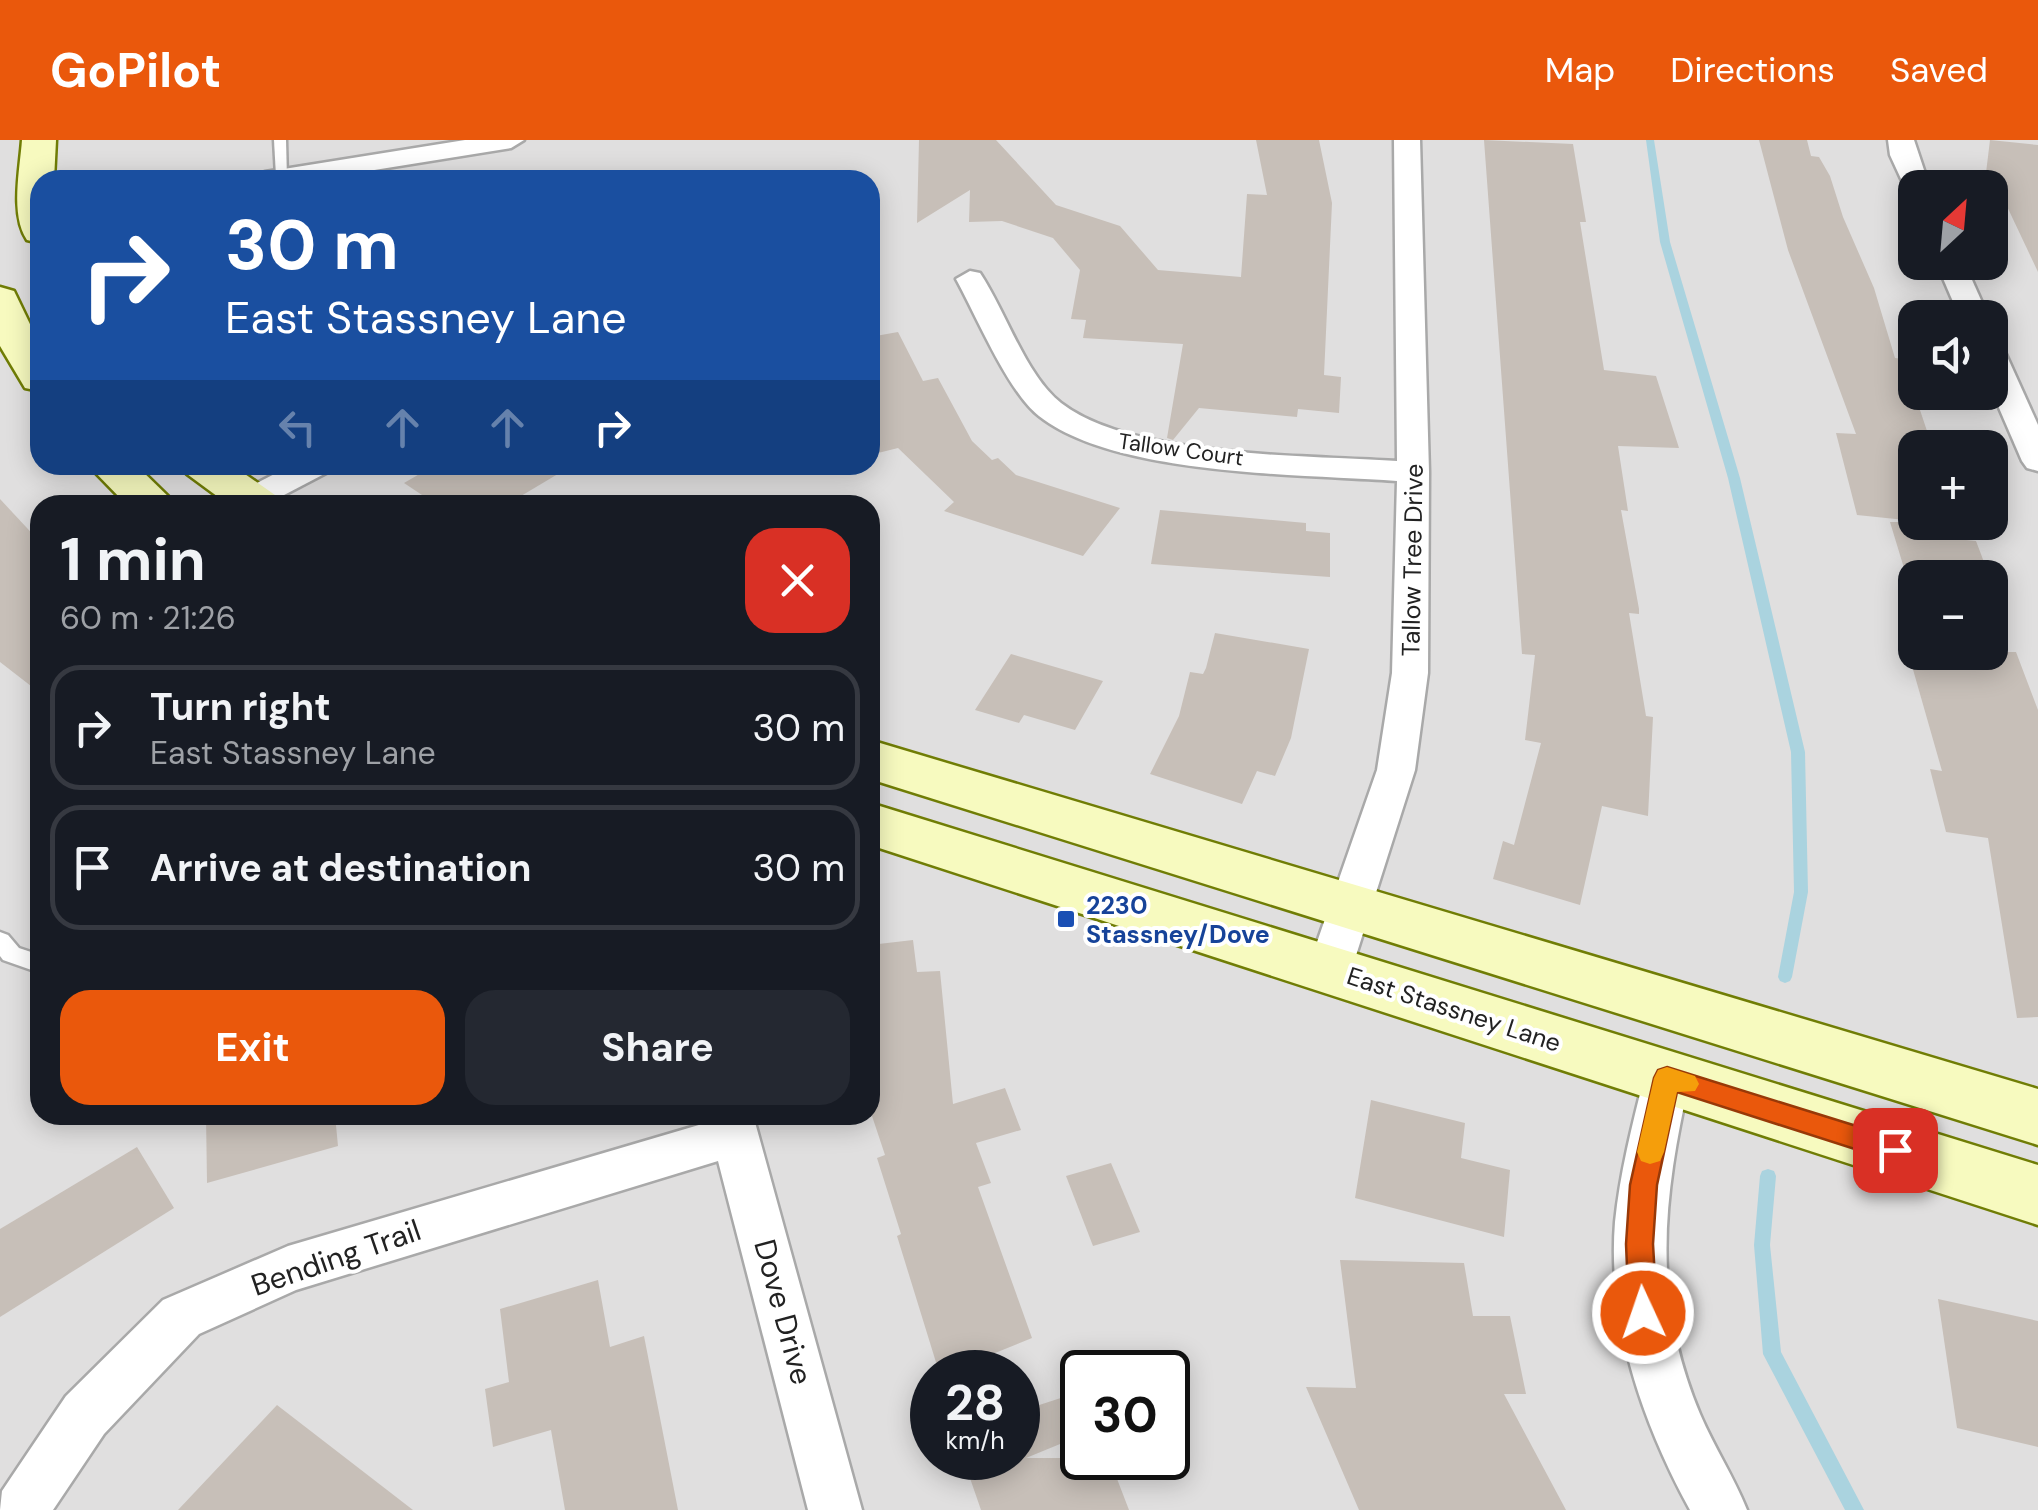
<!DOCTYPE html>
<html lang="en">
<head>
<meta charset="utf-8">
<style>
  :root { --surface:#171b24; --page:#242831; --text:#f1f3f6; --muted:#9ea1a6; --line:#363941; --accent:#ea580c }
  body { margin:0; font-family:"DM Sans",sans-serif; background:var(--page); color:var(--text); height:100vh; display:flex; flex-direction:column; font-size:38px; white-space:nowrap }
  * { box-sizing:border-box; margin:0 }
  p { font-size:32px; color:var(--muted) }
  .icon { flex:none; width:55px; height:55px; fill:none; stroke:currentColor; stroke-width:2; stroke-linecap:round; stroke-linejoin:round }
  .map { position:relative; flex:1; overflow:hidden }
  .panel { position:absolute; left:30px; top:355px; width:850px; height:630px; display:flex; flex-direction:column; background:var(--surface); border-radius:30px; box-shadow:0 5px 25px #0003 }
  .panel>* { flex:none }
  .guide { position:absolute; left:30px; top:30px; width:850px; height:305px; border-radius:30px; box-shadow:0 5px 25px #0003; background:#1a4fa0; color:#fff; overflow:hidden }
  .needle { width:65px; rotate:26deg }
  .controls { position:absolute; left:1898px; top:30px; display:grid; gap:20px }
  .controls a { display:grid; place-items:center; width:110px; height:110px; border-radius:20px; background:var(--surface); box-shadow:0 5px 25px #0003; font-size:50px }
  .speed { position:absolute; left:910px; top:1210px; display:flex; gap:20px; font-size:50px; font-weight:700; text-align:center }
  .speed>* { display:grid; place-content:center; width:130px; height:130px; border-radius:50%; background:var(--surface); box-shadow:0 5px 25px #0003; line-height:1 }
  .speed small { font-size:25px; font-weight:400 }
  .speed .limit { border:5px solid #111; border-radius:15px; background:#fff; color:#111 }
  .pin { position:absolute; display:grid; place-items:center; width:85px; height:85px; color:#fff; margin:-42px; border-radius:20px; box-shadow:0 5px 15px #0006 }
  .me { position:absolute; width:110px; margin:-55px; rotate:357deg; stroke-linejoin:round; filter:drop-shadow(0 0 8px #0008) }
  .turn { display:flex; align-items:center; gap:35px; height:210px; padding:0 30px; font-size:45px }
  .turn .icon { width:130px; height:130px; stroke-width:2.5 }
  .turn b { display:block; font-size:70px; line-height:85px }
  .lanes { display:flex; align-items:center; height:95px; padding:0 30px; background:#0003; justify-content:center; gap:50px; direction:ltr }
  .lanes .off { opacity:.35 }
  .round { display:grid; place-items:center; flex:none; width:105px; height:105px; border-radius:30px; background:var(--page) }
  .head { display:flex; align-items:center; justify-content:space-between; height:170px; padding:0 30px }
  h1 { font-size:60px; font-weight:700; line-height:75px }
  .button { display:flex; gap:20px; margin-top:auto; padding:20px 30px }
  .button a { flex:1; height:115px; border-radius:30px; background:var(--accent); color:#fff; font-size:40px; font-weight:700; line-height:115px; text-align:center }
  .button a+a { background:var(--page); color:var(--text) }
  ul { padding:0; list-style:none }
  li { display:flex; align-items:center; gap:30px; height:125px; margin:0 20px 15px; padding:0 10px; border:5px solid var(--line); border-radius:30px }
  li div { flex:1 }
  li b { display:block; font-size:38px }
  li em { font-style:normal }
  header { display:flex; align-items:center; gap:60px; box-sizing:border-box; height:140px; padding:0 50px; background:var(--accent); color:#fff }
  header strong { font-size:48px }
  nav { display:flex; gap:55px; margin-inline-start:auto; font-size:35px }
  .map>svg:first-child { display:block }
  .residential { fill:#e0dfdf; fill-rule:evenodd }
  .lines { fill:none; stroke-linecap:round; stroke-linejoin:round }
  .stream { fill:#aad3df; fill-rule:evenodd }
  .building { fill:#c7bfb8 }
  .lane-casing { stroke:#a9a9a9; stroke-width:5 }
  .street-casing { stroke:#a9a9a9; stroke-width:5 }
  .secondary-casing { stroke:#707d05; stroke-width:5 }
  .lane { fill:#fff; fill-rule:evenodd }
  .street { fill:#fff; fill-rule:evenodd }
  .secondary { fill:#f7fabf; fill-rule:evenodd }
  .route { fill:#ea580c; stroke:#983908; stroke-width:2.5 }
  .slow { fill:#f59e0b }
  .transit-dot { fill:#1a4fb4; stroke:#fff; stroke-width:4 }
  .labels { text-anchor:middle; stroke-width:8; stroke-linejoin:round; paint-order:stroke }
  .far-street-label { font-size:22px; fill:#222; stroke:#fff }
  .street-label { font-size:25px; fill:#222; stroke:#fff }
  .transit-label { font-size:25px; font-weight:bold; fill:#164399; stroke:#fff; text-anchor:start }
  .near-street-label { font-size:30px; fill:#222; stroke:#fff }
</style>
</head>
<body>
<header>
<strong>GoPilot</strong>
<nav><a>Map</a><a>Directions</a><a>Saved</a></nav>
</header>
<div class="map">
<svg width="2038" height="1370" viewBox="0 0 2038 1370">
  <rect width="100%" height="100%" fill="#f2efe9"/>
  <!-- residential -->
  <path class="residential" d="M0,0H2038V1370H0ZM40,40H870V325H40ZM1915,48H1990V122H1915ZM1915,178H1990V252H1915ZM1915,308H1990V382H1915ZM40,365H870V975H40ZM1915,438H1990V512H1915ZM932,1232H1018V1318H932ZM1082,1232H1168V1318H1082Z"/>
  <g class="lines">
    <!-- stream -->
    <g class="stream">
      <polygon points="1646,0 1654,0 1670,102 1740,338 1805,612 1808,752 1792,837 1790,841 1785,843 1780,841 1778,837 1794,752 1791,612 1728,338 1660,102"/>
      <polygon points="1768,1029 1774,1031 1776,1036 1770,1105 1781,1212 1864,1370 1845,1370 1763,1214 1754,1105 1760,1036 1762,1031"/>
    </g>
  </g>
  <!-- building -->
  <g class="building">
    <polygon points="919,0 996,0 1056,65 1120,86 1158,130 1241,137 1247,54 1267,55 1256,0 1319,0 1332,63 1324,235 1341,237 1339,273 1298,269 1297,277 1199,268 1173,300 1167,298 1183,204 1083,198 1086,180 1071,179 1080,130 1053,98 1002,81 969,82 970,50 917,83"/>
    <polygon points="1484,0 1573,4 1586,82 1580,82 1604,230 1656,236 1679,308 1618,306 1628,371 1621,370 1639,469 1639,474 1629,473 1646,576 1653,577 1648,676 1602,666 1580,765 1493,739 1503,701 1514,705 1541,603 1525,600 1535,515 1522,514"/>
    <polygon points="1759,0 1807,0 1811,16 1819,17 1830,36 1843,77 1874,148 1895,218 1903,219 1930,300 1915,298 1915,381 1857,375 1836,293 1856,294 1788,110"/>
    <polygon points="1990,0 2038,5 2038,132 1995,41 1985,41"/>
    <polygon points="898,192 923,241 938,238 972,301 992,320 998,318 1016,335 1120,368 1083,416 944,371 954,362 898,308 870,315 870,197"/>
    <polygon points="435,325 573,325 506,365 437,365 404,343"/>
    <polygon points="0,359 40,402 40,553 0,522"/>
    <polygon points="1160,370 1306,383 1306,391 1330,393 1330,437 1151,424"/>
    <polygon points="1890,382 1951,382 1956,399 1976,401 1990,438 1907,438"/>
    <polygon points="1215,493 1309,509 1291,598 1275,636 1257,631 1242,664 1150,634 1179,576 1190,532 1203,534 1206,528"/>
    <polygon points="1908,512 2016,512 2038,570 2038,877 2017,878 1988,698 1946,692 1930,629 1942,631"/>
    <polygon points="1011,514 1103,541 1075,590 1024,575 1019,583 975,570"/>
    <polygon points="913,800 917,832 940,831 953,964 1005,948 1021,990 976,1003 991,1043 978,1047 1032,1198 948,1232 939,1232 897,1096 901,1094 877,1018 885,1015 870,970 870,805"/>
    <polygon points="1371,960 1465,983 1461,1018 1510,1030 1504,1097 1355,1058"/>
    <polygon points="206,975 335,975 338,1006 207,1043"/>
    <polygon points="137,1007 174,1068 0,1177 0,1089"/>
    <polygon points="1111,1023 1140,1092 1093,1106 1066,1036"/>
    <polygon points="1340,1120 1464,1123 1473,1176 1510,1176 1526,1254 1504,1254 1566,1370 1359,1370 1306,1247 1356,1248"/>
    <polygon points="598,1140 610,1207 644,1196 678,1370 565,1370 551,1290 493,1307 485,1249 509,1242 500,1169"/>
    <polygon points="1938,1159 2038,1181 2038,1307 1957,1288"/>
    <polygon points="1082,1251 1082,1295 1026,1318 1109,1318 1129,1370 981,1370 963,1318 1018,1318 1018,1272"/>
    <polygon points="277,1265 413,1370 178,1370"/>
  </g>
  <g class="lines">
    <!-- lane casing -->
    <g class="lane-casing">
      <g id="lane">
        <polygon points="274,0 286,0 287,39 276,36"/>
        <polygon points="0,792 8,795 19,808 40,815 40,833 3,820 0,816"/>
      </g>
    </g>
    <!-- street casing -->
    <g class="street-casing">
      <g id="street">
        <polygon points="465,0 524,0 511,8 312,40 252,40 265,32"/>
        <path d="M1394,0H1420L1429,332L1428,533L1415,630L1352,828L1345,840L1330,846L1315,840L1308,828L1377,630L1392,533L1397,341C1301,334 1115,336 1039,276C1008,252 976,175 956,139L970,131L980,133C1005,170 1026,236 1061,263C1132,318 1307,315 1397,321Z"/>
        <polygon points="1888,0 1914,0 1930,48 1915,48 1915,55 1908,54 1890,15"/>
        <polygon points="1936,122 1964,122 1989,178 1960,178"/>
        <polygon points="1990,203 2000,206 2005,212 2038,285 2038,331 2027,328 2022,321 1990,247"/>
        <polygon points="292,325 333,325 328,332 265,365 223,365 228,358"/>
        <path d="M1667,918L1683,924L1690,938C1663,1058 1651,1157 1700,1274C1714,1307 1734,1337 1747,1370H1690C1643,1284 1607,1182 1615,1082C1620,1033 1632,986 1644,938L1651,924Z"/>
        <polygon points="707,975 753,975 862,1370 808,1370 718,1021 296,1150 199,1194 104,1294 53,1370 0,1370 2,1351 66,1256 163,1160 288,1106 709,982"/>
      </g>
    </g>
    <!-- secondary casing -->
    <g class="secondary-casing">
      <g id="secondary">
        <path d="M22,0H56L54,40H40V103L27,100C10,75 20,29 22,0Z"/>
        <polygon points="0,147 14,151 40,205 40,251 25,248 0,206"/>
        <polygon points="88,325 136,325 177,365 127,365"/>
        <polygon points="181,325 232,325 275,355 282,365 229,365 187,334"/>
        <polygon points="870,600 2038,949 2038,1005 870,639"/>
        <polygon points="870,663 2038,1025 2038,1085 870,705"/>
      </g>
    </g>
    <!-- lane -->
    <use href="#lane" class="lane"/>
    <!-- street -->
    <use href="#street" class="street"/>
    <!-- secondary -->
    <use href="#secondary" class="secondary"/>
  </g>
  <!-- route -->
  <polygon class="route" points="1667,927 1895,998 1905,1002 1909,1010 1905,1018 1895,1022 1677,952 1657,1045 1653,1104 1657,1173 1653,1183 1643,1187 1633,1183 1629,1173 1626,1104 1630,1045 1654,938 1658,930"/>
  <!-- slow -->
  <polygon class="slow" points="1667,927 1695,936 1699,944 1695,951 1677,952 1664,1012 1660,1021 1650,1024 1641,1021 1637,1012 1654,938 1658,930"/>
  <!-- markers -->
  <rect class="transit-dot" x="1056" y="769" width="20" height="20" rx="5"/>
  <g class="labels">
    <!-- far-street labels -->
    <g class="far-street-label">
      <text transform="translate(1181 309) rotate(8)" y="8">Tallow Court</text>
    </g>
    <!-- street labels -->
    <g class="street-label">
      <text transform="translate(1412 420) rotate(-89)" y="9">Tallow Tree Drive</text>
      <text transform="translate(1454 869) rotate(18)" y="9">East Stassney Lane</text>
    </g>
    <!-- transit labels -->
    <g class="transit-label">
      <text x="1086" y="774">2230<tspan x="1086" dy="29">Stassney/Dove</tspan></text>
    </g>
    <!-- near-street labels -->
    <g class="near-street-label">
      <text transform="translate(336 1118) rotate(-19)" y="10">Bending Trail</text>
      <text transform="translate(783 1172) rotate(75)" y="10">Dove Drive</text>
    </g>
  </g>
</svg>
<div class="controls">
<a><svg class="needle" viewBox="-14 -14 28 28"><path d="M0-13l5 13h-10z" fill="#e53935"/><path d="M0 13l5-13h-10z" fill="#9ea1a6"/></svg></a>
<a><svg class="icon" aria-label="sound" viewBox="0 0 24 24"><path d="M4 9h4l5-4v14l-5-4H4zM17 9q2 3 0 6"/></svg></a>
<a>+</a>
<a>−</a>
</div>
<div class="speed"><div>28<small>km/h</small></div><div class="limit">30</div></div>
<div class="pin" style="left:1895px;top:1010px;background:#d93025"><svg class="icon" aria-label="arrive" viewBox="0 0 24 24"><path d="M6 21V4h12l-3 4 3 4H6"/></svg></div>
<svg class="me" style="left:1643px;top:1173px" viewBox="-20 -20 40 40"><circle r="17" fill="#ea580c" stroke="#fff" stroke-width="3"/><path d="M0-11L8 9 0 5-8 9z" fill="#fff"/></svg>
<div class="guide">
<div class="turn"><svg class="icon" aria-label="right" viewBox="0 0 24 24"><path d="M7 20v-9h11M14 6l5 5-5 5"/></svg><div><b>30 m</b>East Stassney Lane</div></div>
<div class="lanes"><svg class="icon off" aria-label="left" viewBox="0 0 24 24"><path d="M17 20v-9H6M10 6l-5 5 5 5"/></svg><svg class="icon off" aria-label="ahead" viewBox="0 0 24 24"><path d="M12 20V5M6 11l6-6 6 6"/></svg><svg class="icon off" aria-label="ahead" viewBox="0 0 24 24"><path d="M12 20V5M6 11l6-6 6 6"/></svg><svg class="icon" aria-label="right" viewBox="0 0 24 24"><path d="M7 20v-9h11M14 6l5 5-5 5"/></svg></div>
</div>
<section class="panel">
<div class="head"><div><h1>1 min</h1><p>60 m · 21:26</p></div><a class="round" style="background:#d93025;color:#fff"><svg class="icon" aria-label="close" viewBox="0 0 24 24"><path d="M6 6l12 12M18 6L6 18"/></svg></a></div>
<ul>
<li><svg class="icon" aria-label="right" viewBox="0 0 24 24"><path d="M7 20v-9h11M14 6l5 5-5 5"/></svg><div><b>Turn right</b><p>East Stassney Lane</p></div><em>30 m</em></li>
<li><svg class="icon" aria-label="arrive" viewBox="0 0 24 24"><path d="M6 21V4h12l-3 4 3 4H6"/></svg><div><b>Arrive at destination</b></div><em>30 m</em></li>
</ul>
<div class="button"><a>Exit</a><a>Share</a></div>
</section>
</div>
</body>
</html>
